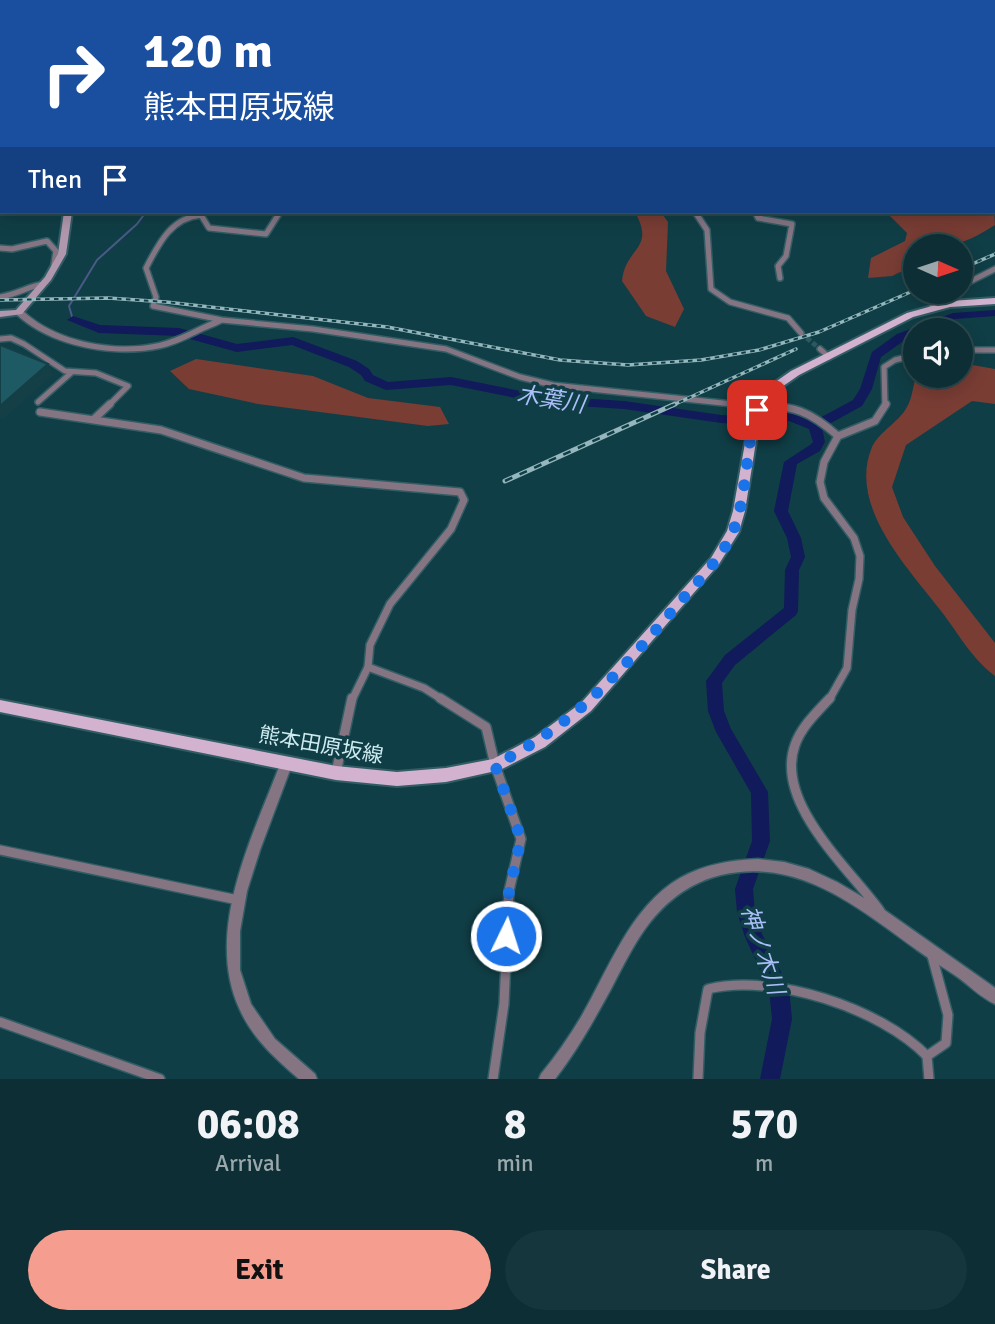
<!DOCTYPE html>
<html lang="en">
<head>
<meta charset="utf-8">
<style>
  :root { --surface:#0c2e34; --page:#15363c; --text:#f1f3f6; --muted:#9aa8ac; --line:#2c4a4f; --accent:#f59d8e }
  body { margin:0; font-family:Signika,"Noto Sans JP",sans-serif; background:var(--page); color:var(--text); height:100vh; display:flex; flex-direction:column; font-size:26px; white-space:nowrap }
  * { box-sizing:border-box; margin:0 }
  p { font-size:23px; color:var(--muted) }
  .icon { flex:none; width:38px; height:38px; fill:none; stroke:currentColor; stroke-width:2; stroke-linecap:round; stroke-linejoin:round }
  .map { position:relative; height:1079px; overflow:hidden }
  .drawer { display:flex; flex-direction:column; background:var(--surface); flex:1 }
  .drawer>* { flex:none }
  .guide { position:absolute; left:0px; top:0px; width:996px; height:214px; box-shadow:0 4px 18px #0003,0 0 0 2px var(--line); background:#1a4fa0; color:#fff; overflow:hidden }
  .needle { width:46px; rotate:93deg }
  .tools { position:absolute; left:903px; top:234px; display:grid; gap:14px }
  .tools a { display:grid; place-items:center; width:70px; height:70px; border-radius:50%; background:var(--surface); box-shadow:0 4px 18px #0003,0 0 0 2px var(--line); font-size:35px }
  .pin { position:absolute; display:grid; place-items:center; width:60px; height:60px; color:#fff; margin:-30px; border-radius:14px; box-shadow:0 4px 10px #0006 }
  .me { position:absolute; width:77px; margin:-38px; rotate:4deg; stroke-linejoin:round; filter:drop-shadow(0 0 5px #0008) }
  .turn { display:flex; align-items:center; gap:24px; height:147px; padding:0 28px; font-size:32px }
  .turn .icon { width:91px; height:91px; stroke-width:2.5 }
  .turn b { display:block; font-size:49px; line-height:60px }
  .then { display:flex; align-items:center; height:66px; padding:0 28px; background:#0003; gap:14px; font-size:26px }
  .eta { display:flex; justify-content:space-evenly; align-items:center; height:119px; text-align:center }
  .eta b { font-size:42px; font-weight:800; line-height:49px }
  .primary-button { display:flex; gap:14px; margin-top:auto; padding:14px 28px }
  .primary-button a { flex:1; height:80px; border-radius:42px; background:var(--accent); color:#111; font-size:28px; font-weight:800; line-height:80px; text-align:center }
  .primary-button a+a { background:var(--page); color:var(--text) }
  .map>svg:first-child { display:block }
  .green { fill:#793d34 }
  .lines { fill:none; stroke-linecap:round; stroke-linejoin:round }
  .stream { stroke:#4a5987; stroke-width:2 }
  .river { fill:#111a5a; fill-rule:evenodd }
  .minor-tunnel { stroke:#2c5860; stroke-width:5; stroke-dasharray:5 2.5; stroke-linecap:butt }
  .minor-far3-casing { stroke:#325d65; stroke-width:6 }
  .minor-far2-casing { stroke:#325d65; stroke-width:8 }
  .minor-far1-casing { stroke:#325d65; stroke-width:10 }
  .minor-casing { stroke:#325d65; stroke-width:12 }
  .tertiary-casing { stroke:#325d65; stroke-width:3 }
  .secondary-casing { stroke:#325d65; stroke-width:4 }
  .primary-casing { stroke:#325d65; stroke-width:4 }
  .minor-far3 { stroke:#857583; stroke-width:4.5 }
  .minor-far2 { stroke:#857583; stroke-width:5 }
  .minor-far1 { stroke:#857583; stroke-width:7 }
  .minor { stroke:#857583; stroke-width:9 }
  .tertiary { fill:#857583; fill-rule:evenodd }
  .secondary { fill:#b097ad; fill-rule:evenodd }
  .primary { fill:#d2b2ce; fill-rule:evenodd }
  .rail-far1-casing { stroke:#94b6bc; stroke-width:3.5 }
  .rail-casing { stroke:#94b6bc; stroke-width:5 }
  .rail-far1 { stroke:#103e46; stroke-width:2; stroke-dasharray:4.5; stroke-linecap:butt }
  .rail { stroke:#103e46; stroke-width:2.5; stroke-dasharray:8; stroke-linecap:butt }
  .shaded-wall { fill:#153f46 }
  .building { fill:#1e5a64; stroke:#153f46; stroke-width:2 }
  .route { stroke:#1a73e8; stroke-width:12; stroke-dasharray:0 21.6 }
  .labels { text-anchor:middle; stroke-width:7; stroke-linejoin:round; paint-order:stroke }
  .street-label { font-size:21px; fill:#ceebf0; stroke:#103e46 }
  .water-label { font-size:23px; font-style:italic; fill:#aabef9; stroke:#103e46 }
</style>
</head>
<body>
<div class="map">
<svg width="995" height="1079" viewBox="0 0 995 1079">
  <rect width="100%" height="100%" fill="#103e46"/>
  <!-- green -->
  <g class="green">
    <path d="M994,211L995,225C963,245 952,247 915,247V265L892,276L868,278L871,258L905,241L907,233L886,212Z"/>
    <path d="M635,212H661L668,222L666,271L684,309L675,327L646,316L622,281C625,247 656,250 635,212Z"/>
    <polygon points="196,359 313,376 368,398 440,407 449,424 428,426 258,404 189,389 170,371"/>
    <path d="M961,363L995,369V404L972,401L906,445L892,487L903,517L935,566L995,643V676C971,658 959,634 941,611C909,569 847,506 872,447C879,432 899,422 907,407C912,399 913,386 916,376H961Z"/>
  </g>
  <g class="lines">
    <!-- stream -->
    <polyline class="stream" points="73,320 69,306 97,260 137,224 146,212"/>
    <!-- river -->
    <polygon class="river" points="995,310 995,316 955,319 927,331 915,331 915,335 905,340 881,357 872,389 862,406 822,428 825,442 820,451 797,464 788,511 801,538 805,557 799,570 798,611 796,615 735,665 722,683 724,711 731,729 768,792 770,841 753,889 755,912 762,934 789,988 792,1019 780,1079 760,1079 772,1019 769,989 745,937 737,912 735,889 752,841 751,793 716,732 708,711 706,681 725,655 784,608 785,570 791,557 787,538 774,511 784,462 810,445 813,442 809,429 789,421 765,425 721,423 624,409 546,404 451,385 386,390 365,381 361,375 349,367 292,345 237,352 179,336 99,333 67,320 73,316 100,325 179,328 237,344 293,337 357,361 369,369 373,375 388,382 451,377 546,396 624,401 721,415 765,417 790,413 814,421 853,400 860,389 872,352 897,334 953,313"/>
    <!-- minor-tunnel -->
    <polyline class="minor-tunnel" points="801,333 820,349"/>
    <!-- minor-far3 casing -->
    <g class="minor-far3-casing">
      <g id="minor-far3">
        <polyline points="548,0 550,2"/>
        <polyline points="586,0 616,2"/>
        <polyline points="769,0 798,2"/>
        <polyline points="176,2 178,0"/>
        <polyline points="497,2 501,0"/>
      </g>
    </g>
    <!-- minor-far2 casing -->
    <g class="minor-far2-casing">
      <g id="minor-far2">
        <path d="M280,212L266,234L209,228L201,215C171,218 159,243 146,268L156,297L153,306L222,320L313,329L446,349L520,377L553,385L751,406"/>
        <polyline points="695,212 707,230 711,289 730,302 788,318 801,333"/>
        <polyline points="755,212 758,218 792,224 786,256 778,266 780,278"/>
        <polyline points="0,248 12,249 47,241 56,251 53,270"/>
        <polyline points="961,286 995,269"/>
        <path d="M0,297C18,294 27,287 43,284"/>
        <polyline points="931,308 947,292"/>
        <polyline points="0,339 11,338 24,344 65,371 96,373 128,386 108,406"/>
        <polyline points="820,349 829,357"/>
        <polyline points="961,350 995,350"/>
        <polyline points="38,402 72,372"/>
        <polyline points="885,406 884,367 895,360 915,355"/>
      </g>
    </g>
    <!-- minor-far1 casing -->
    <g class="minor-far1-casing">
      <g id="minor-far1">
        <path d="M749,404L756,409C791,402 812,413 838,436"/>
        <polyline points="40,412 161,430 304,478 460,492 464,500 451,529 390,604 370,645 368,667 352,700"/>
        <polyline points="94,419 110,404"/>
        <polyline points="368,667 424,688 443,700"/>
        <polyline points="829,700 847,668 852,610 859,579 860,556 854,538 824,498 820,482 824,462 838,436 875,421 886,404"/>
      </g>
    </g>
    <!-- minor casing -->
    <g class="minor-casing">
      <g id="minor">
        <polyline points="440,698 486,727 495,765 521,839 509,891 504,1004 493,1079"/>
        <path d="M830,698C817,712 801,727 795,745C774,803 850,869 880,911"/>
        <polyline points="336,773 352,698"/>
        <polyline points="0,850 238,900"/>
        <polyline points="0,1022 160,1079"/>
        <path d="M698,1079L700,1033L708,989C774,973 880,1008 927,1056"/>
        <polyline points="929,1079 927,1056 946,1043 948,1015 931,952"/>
      </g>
    </g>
    <!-- tertiary casing -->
    <g class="tertiary-casing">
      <g id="tertiary">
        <path d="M16,310H22C55,342 115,353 159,343C180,338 199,326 219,318H225L226,320C219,325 209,328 201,332C188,338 175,345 161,348C115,358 51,347 16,314Z"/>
        <path d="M287,757L291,758L293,762L260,850L247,891L240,931V970L251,1004L275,1039L315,1074L317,1079H299C276,1059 253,1039 240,1010C203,932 253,836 281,762L283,758Z"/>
        <path d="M758,859L784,862L809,869L837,882L883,909L991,985L995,988V1004C981,998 969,985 956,976C943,967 929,959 917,950C857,907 799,857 721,875C692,882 670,898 651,921C635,941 623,966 611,989C594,1020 577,1051 555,1079H539L541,1074C556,1056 569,1037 581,1017C609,969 630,907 680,878C705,864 731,860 758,859Z"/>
      </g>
    </g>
    <!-- secondary casing -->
    <g class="secondary-casing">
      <g id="secondary">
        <polygon points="340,0 350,2 342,2"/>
        <polygon points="423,0 433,2 425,2"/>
        <polygon points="439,0 445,0 444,2 438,2"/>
        <polygon points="64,212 72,212 66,254 51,280 22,314 0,317 0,311 16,310 45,277 58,254"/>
      </g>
    </g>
    <!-- primary casing -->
    <g class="primary-casing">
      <polygon id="primary" points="995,298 995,304 950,307 913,317 799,375 779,389 761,410 745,511 739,532 719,564 591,711 545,747 500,770 446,782 397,786 336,780 0,712 0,700 336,766 397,772 446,768 493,759 535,737 581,703 711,558 727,531 733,511 751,409 771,385 791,371 907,313 950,301"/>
    </g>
    <!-- minor-far3 -->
    <use href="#minor-far3" class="minor-far3"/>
    <!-- minor-far2 -->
    <use href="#minor-far2" class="minor-far2"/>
    <!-- minor-far1 -->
    <use href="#minor-far1" class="minor-far1"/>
    <!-- minor -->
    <use href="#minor" class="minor"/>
    <!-- tertiary -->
    <use href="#tertiary" class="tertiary"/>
    <!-- secondary -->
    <use href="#secondary" class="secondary"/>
    <!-- primary -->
    <use href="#primary" class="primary"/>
    <!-- rail-far1 casing -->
    <g class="rail-far1-casing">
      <g id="rail-far1">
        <polyline points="961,269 995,254"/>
        <polyline points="0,300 108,298 166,302 387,327 560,360 628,365 701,360 759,350 819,332 915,290"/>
        <polyline points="671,406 796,349"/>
      </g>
    </g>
    <!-- rail casing -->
    <g class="rail-casing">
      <polyline id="rail" points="505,481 675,404"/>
    </g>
    <!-- rail-far1 -->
    <use href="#rail-far1" class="rail-far1"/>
    <!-- rail -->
    <use href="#rail" class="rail"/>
  </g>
  <!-- shaded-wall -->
  <polygon class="shaded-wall" points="48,364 53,375 2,420 0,417 0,406"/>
  <!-- building -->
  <polygon class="building" points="0,345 48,364 0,406"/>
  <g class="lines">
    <!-- route -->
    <path class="route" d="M506,936L509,891L521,839L495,765C579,721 619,673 680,602C699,580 723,557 734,529C748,491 745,449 757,410"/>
  </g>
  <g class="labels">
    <!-- street labels -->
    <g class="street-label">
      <text transform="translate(321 745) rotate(10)" y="7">熊本田原坂線</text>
    </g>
    <!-- water labels -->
    <g class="water-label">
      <text transform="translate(551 399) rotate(9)" y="8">木葉川</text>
      <text transform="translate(763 950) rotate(72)" y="8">神ノ木川</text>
    </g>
  </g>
</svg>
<div class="tools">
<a><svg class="needle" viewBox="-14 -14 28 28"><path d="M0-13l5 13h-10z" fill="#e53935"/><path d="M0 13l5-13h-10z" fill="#9aa8ac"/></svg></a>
<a><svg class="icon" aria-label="sound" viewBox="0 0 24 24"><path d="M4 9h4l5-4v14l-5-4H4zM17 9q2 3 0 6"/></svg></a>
</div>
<div class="pin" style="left:757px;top:410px;background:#d93025"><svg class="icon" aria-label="arrive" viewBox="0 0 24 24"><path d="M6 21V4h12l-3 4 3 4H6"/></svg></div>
<svg class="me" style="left:506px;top:936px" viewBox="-20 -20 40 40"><circle r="17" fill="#1a73e8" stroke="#fff" stroke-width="3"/><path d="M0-11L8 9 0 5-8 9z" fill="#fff"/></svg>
<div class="guide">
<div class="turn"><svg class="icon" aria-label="right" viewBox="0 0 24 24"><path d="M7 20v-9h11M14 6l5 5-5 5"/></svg><div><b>120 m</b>熊本田原坂線</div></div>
<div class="then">Then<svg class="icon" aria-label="arrive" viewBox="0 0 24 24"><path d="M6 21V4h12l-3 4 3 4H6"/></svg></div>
</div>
</div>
<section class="drawer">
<div class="eta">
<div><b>06:08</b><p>Arrival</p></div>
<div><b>8</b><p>min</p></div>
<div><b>570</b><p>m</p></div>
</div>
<div class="primary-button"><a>Exit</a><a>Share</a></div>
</section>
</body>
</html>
